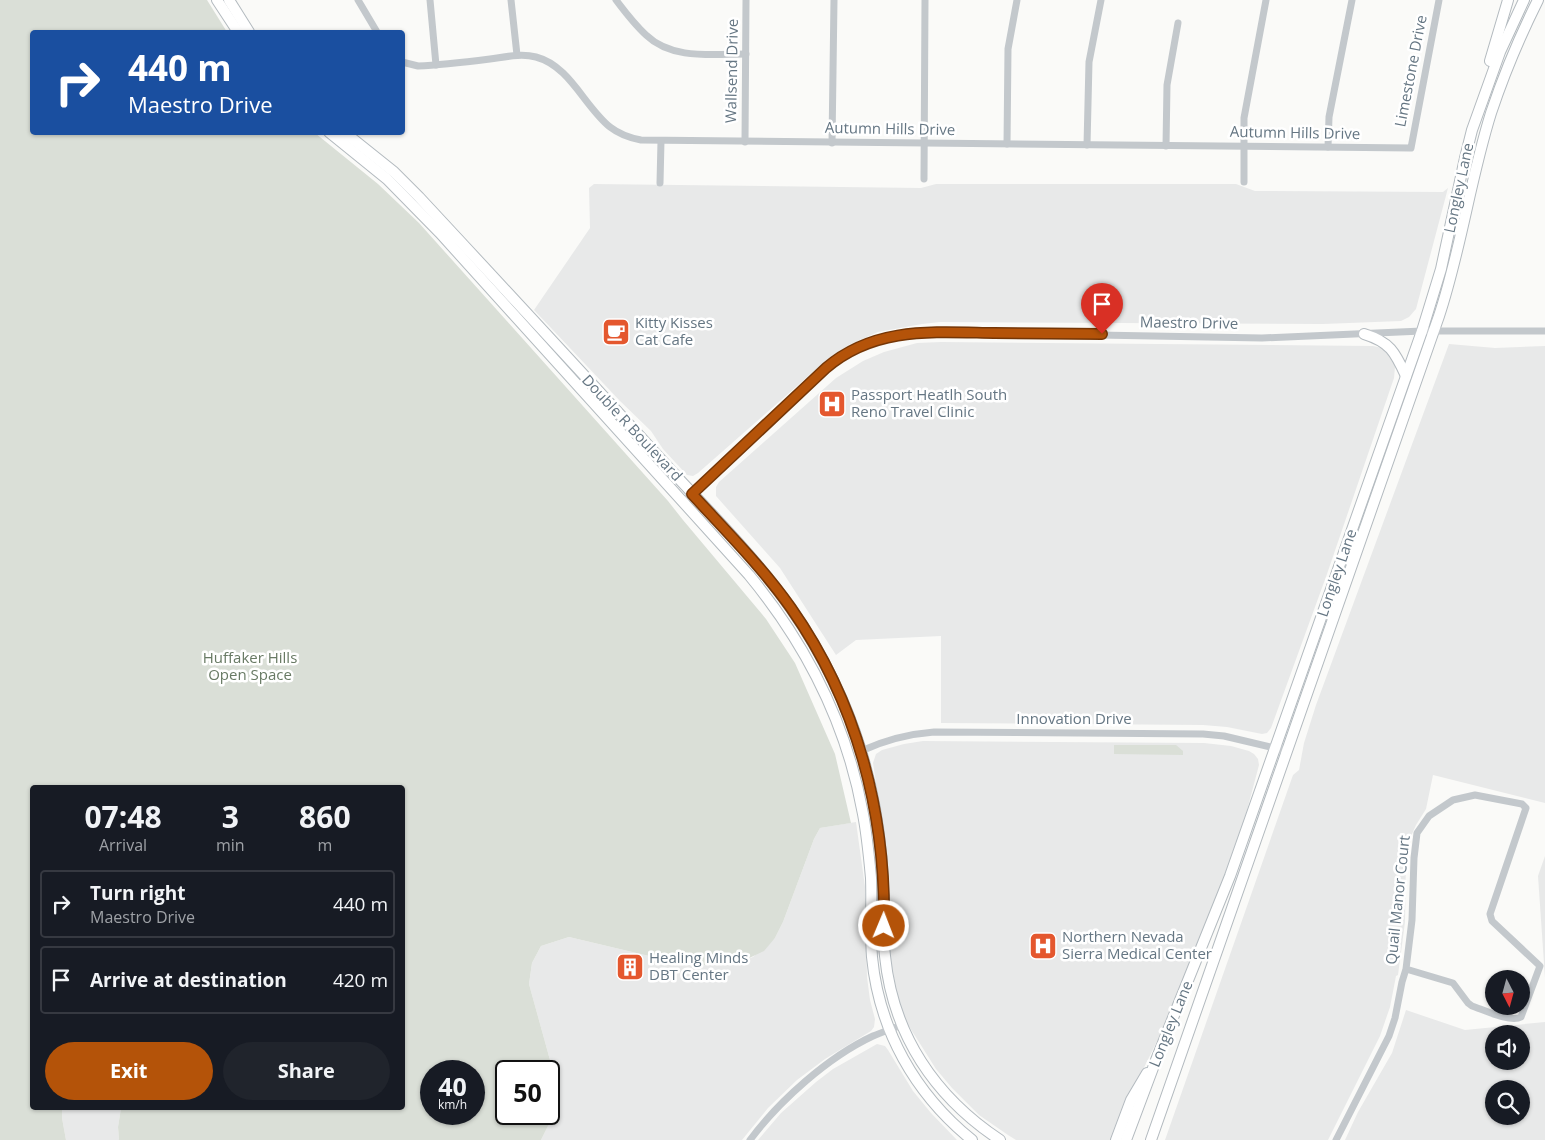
<!DOCTYPE html>
<html lang="en">
<head>
<meta charset="utf-8">
<style>
  :root { --surface:#171b24; --page:#20242c; --text:#f1f3f6; --muted:#9ea1a6; --line:#363941; --accent:#b45309 }
  body { margin:0; font-family:"Open Sans",sans-serif; background:var(--page); color:var(--text); height:100vh; display:flex; flex-direction:column; font-size:19px; white-space:nowrap }
  * { box-sizing:border-box; margin:0 }
  p { font-size:16px; color:var(--muted) }
  .icon { flex:none; width:28px; height:28px; fill:none; stroke:currentColor; stroke-width:2; stroke-linecap:round; stroke-linejoin:round }
  .map { position:relative; flex:1; overflow:hidden }
  .panel { position:absolute; left:30px; top:785px; width:375px; height:325px; display:flex; flex-direction:column; background:var(--surface); border-radius:5px; box-shadow:0 1px 4px #0004 }
  .panel>* { flex:none }
  .guide { position:absolute; left:30px; top:30px; width:375px; height:105px; border-radius:5px; box-shadow:0 1px 4px #0004; background:#1a4fa0; color:#fff; overflow:hidden }
  .needle { width:32px; rotate:174deg }
  .controls { position:absolute; left:1485px; top:970px; display:grid; gap:10px }
  .controls a { display:grid; place-items:center; width:45px; height:45px; border-radius:50%; background:var(--surface); box-shadow:0 1px 4px #0004; font-size:25px }
  .speed { position:absolute; left:420px; top:1060px; display:flex; gap:10px; font-size:25px; font-weight:700; text-align:center }
  .speed>* { display:grid; place-content:center; width:65px; height:65px; border-radius:50%; background:var(--surface); box-shadow:0 1px 4px #0004; line-height:1 }
  .speed small { font-size:12px; font-weight:400 }
  .speed .limit { border:2px solid #111; border-radius:8px; background:#fff; color:#111 }
  .pin { position:absolute; display:grid; place-items:center; width:42px; height:42px; color:#fff; margin:-51px -21px; border-radius:50% 50% 50% 0; rotate:-45deg; box-shadow:0 0 5px #0007 }
  .pin .icon { rotate:45deg }
  .me { position:absolute; width:55px; margin:-28px; rotate:1deg; stroke-linejoin:round; filter:drop-shadow(0 0 4px #0008) }
  .turn { display:flex; align-items:center; gap:18px; height:105px; padding:0 15px; font-size:22px }
  .turn .icon { width:65px; height:65px; stroke-width:2.5 }
  .turn b { display:block; font-size:35px; line-height:42px }
  .eta { display:flex; justify-content:space-evenly; align-items:center; height:85px; text-align:center }
  .eta b { font-size:30px; font-weight:700; line-height:35px }
  .primary-button { display:flex; gap:10px; margin-top:auto; padding:10px 15px }
  .primary-button a { flex:1; height:58px; border-radius:30px; background:var(--accent); color:#fff; font-size:20px; font-weight:700; line-height:58px; text-align:center }
  .primary-button a+a { background:var(--page); color:var(--text) }
  ul { padding:0; list-style:none }
  li { display:flex; align-items:center; gap:15px; height:68px; margin:0 10px 8px; padding:0 5px; border:2px solid var(--line); border-radius:5px }
  li div { flex:1 }
  li b { display:block; font-size:19px }
  li em { font-style:normal }
  .map>svg:first-child { display:block }
  .built { fill:#e8e9e9; fill-rule:evenodd }
  .green { fill:#dadfd7; fill-rule:evenodd }
  .lines { fill:none; stroke-linecap:round; stroke-linejoin:round }
  .secondary-casing { stroke:#b3babf; stroke-width:12 }
  .minor { stroke:#c3c8cc; stroke-width:7 }
  .secondary { stroke:#fff; stroke-width:10 }
  .route-casing { stroke:#753606; stroke-width:12 }
  .route { stroke:#b45309; stroke-width:9 }
  .labels { text-anchor:middle; stroke-width:5; stroke-linejoin:round; paint-order:stroke }
  .street-label { font-size:15px; fill:#657683; stroke:#fff }
  .poi-label { font-size:15px; fill:#657683; stroke:#fff; text-anchor:start }
  .park-label { font-size:15px; fill:#687a64; stroke:#fff }
</style>
</head>
<body>
<div class="map">
<svg width="1545" height="1140" viewBox="0 0 1545 1140">
  <rect width="100%" height="100%" fill="#fafaf8"/>
  <!-- built -->
  <g class="built">
    <polygon points="594,184 921,188 936,184 1236,184 1255,191 1443,192 1448,188 1416,309 1409,317 1401,321 1323,324 940,322 922,324 878,332 849,345 830,357 698,473 693,476 687,475 663,449 651,431 620,401 534,310 590,228 589,188"/>
    <polygon points="941,342 1373,346 1382,348 1390,354 1395,367 1394,378 1327,574 1271,728 1267,733 1262,734 1227,727 1203,725 941,723 941,636 856,640 836,655 780,568 716,496 716,487 719,482 836,378 863,361 884,352 917,343"/>
    <polygon points="1449,344 1495,348 1545,346 1545,803 1433,775 1426,809 1416,825 1408,843 1406,854 1405,922 1398,975 1396,976 1390,1007 1380,1036 1328,1140 1165,1140 1293,775 1299,770 1304,743 1316,705"/>
    <polygon points="923,741 1204,743 1231,746 1249,751 1254,754 1258,759 1259,765 1246,814 1217,896 1164,1027 1131,1094 1114,1140 1016,1140 1008,1135 979,1115 952,1088 936,1069 905,1020 898,999 889,951 889,888 887,857 873,763 876,754 882,750 904,744"/>
    <polygon points="856,822 865,887 867,977 870,1000 875,1019 874,1027 871,1031 825,1059 797,1080 768,1108 742,1140 541,1140 550,1122 553,1089 550,1060 529,984 532,963 541,946 569,937 666,960 727,965 743,961 753,957 775,938 783,922 814,839 820,828"/>
    <polygon points="1545,856 1545,978 1538,876"/>
    <path d="M1406,1010L1465,1030L1545,1022V1140H1345L1358,1112L1392,1053ZM1494,1034H1521V1061H1494ZM1494,1089H1521V1116H1494Z"/>
    <polygon points="877,1044 885,1046 888,1050 913,1091 931,1113 957,1140 758,1140 781,1113 816,1082 833,1069"/>
    <polygon points="62,1108 121,1108 118,1127 119,1140 66,1140 62,1118"/>
  </g>
  <!-- green -->
  <g class="green">
    <path d="M0,0H207L227,32H32V132L315,133L378,184L419,223L668,501L683,520L766,619L795,663L835,754L851,823L820,828L814,839L783,922L775,938L764,951L743,961L727,965H698L666,960L569,937L541,946L532,963L529,984L550,1060L553,1089L550,1122L541,1140H119L118,1127L121,1108H402V788H32V1108H62V1118L66,1140H0ZM474,1071V1114H431V1071ZM549,1071V1114H506V1071Z"/>
    <polygon points="1114,745 1176,745 1183,751 1183,755 1114,754"/>
  </g>
  <g class="lines">
    <!-- secondary casing -->
    <g class="secondary-casing">
      <g id="secondary">
        <polyline points="217,0 238,32"/>
        <polyline points="229,0 249,32"/>
        <polyline points="1490,61 1508,0"/>
        <path d="M329,132L387,179L440,233L749,575C806,644 847,725 863,814C867,835 869,856 871,878C872,904 870,930 872,957C879,1030 915,1094 972,1140"/>
        <path d="M344,132L394,172L419,197C499,283 578,368 657,455C702,505 751,552 790,607C810,635 827,666 841,697C863,747 876,799 881,853C885,887 881,922 885,956C893,1035 935,1097 1000,1140"/>
        <path d="M1364,334C1390,342 1395,352 1406,376"/>
        <polyline points="1116,1140 1131,1100 1147,1073"/>
        <polyline points="1126,1140 1156,1060 1230,876 1422,331 1441,269 1465,158 1472,130 1500,52 1524,0"/>
        <path d="M1151,1140L1439,316C1461,250 1470,180 1491,113C1504,74 1520,36 1538,0"/>
      </g>
    </g>
    <!-- minor -->
    <g class="minor">
      <polyline points="358,0 377,32"/>
      <polyline points="430,0 436,65"/>
      <polyline points="511,0 517,55"/>
      <path d="M616,0C625,12 635,25 646,35C672,60 712,54 746,54"/>
      <path d="M402,62L418,66C442,65 466,62 490,59C505,57 521,53 536,57C570,66 584,106 610,127C619,134 630,138 641,140L1411,148L1439,0"/>
      <polyline points="745,142 746,0"/>
      <polyline points="832,143 834,0"/>
      <polyline points="1007,144 1008,49 1017,0"/>
      <polyline points="1087,145 1089,62 1101,0"/>
      <polyline points="1166,146 1167,85 1178,23"/>
      <polyline points="1328,147 1329,117 1352,0"/>
      <polyline points="924,179 925,0"/>
      <polyline points="1244,182 1244,118 1266,0"/>
      <polyline points="660,183 661,141"/>
      <path d="M683,502L834,362C863,340 897,334 933,332L1262,338L1422,331H1545"/>
      <path d="M861,751C885,740 908,734 934,732L1203,734L1224,736L1287,751"/>
      <path d="M750,1140C779,1101 828,1057 873,1036C882,1032 892,1029 902,1025"/>
      <path d="M1336,1140L1389,1036L1395,1018L1402,982L1406,969L1412,920L1414,858L1417,833L1429,816L1453,800L1475,795L1522,804L1526,808L1490,914L1492,921L1540,966L1521,1017C1511,1023 1484,1010 1472,1006L1468,1003L1453,983L1406,969"/>
    </g>
    <!-- secondary -->
    <use href="#secondary" class="secondary"/>
  </g>
  <g class="lines">
    <!-- route casing -->
    <g class="route-casing">
      <path id="route" d="M884,926C886,813 857,702 791,608C762,567 726,531 692,494L826,368C875,326 934,332 994,333C1030,333 1066,334 1102,334"/>
    </g>
    <!-- route -->
    <use href="#route" class="route"/>
  </g>
  <!-- icons -->
  <defs>
    <g id="cafe-square" transform="scale(1.4375)"><rect x="-9" y="-9" width="18" height="18" rx="4" fill="#e4572e" stroke="#fff"/><path d="M-5.5-4.5H6V0H3Q3 3.5 0 3.5H-2.5Q-5.5 3.5-5.5 0ZM3-3.2v2h1.7v-2ZM-6 4.5H4V6H-6Z" fill="#fff"/></g>
    <g id="hospital-square" transform="scale(1.4375)"><rect x="-9" y="-9" width="18" height="18" rx="4" fill="#e4572e" stroke="#fff"/><path d="M-5-5h3v3.5h4V-5h3V5h-3V1.5h-4V5h-3Z" fill="#fff"/></g>
    <g id="building-square" transform="scale(1.4375)"><rect x="-9" y="-9" width="18" height="18" rx="4" fill="#e4572e" stroke="#fff"/><path d="M-4-6H4V6H1V3H-1V6H-4ZM-2.5-4.3h1.7v1.8h-1.7ZM.8-4.3h1.7v1.8H.8ZM-2.5-1h1.7V.8h-1.7ZM.8-1h1.7V.8H.8Z" fill="#fff"/></g>
  </defs>
  <g fill-rule="evenodd">
    <use href="#cafe-square" x="616" y="332"/>
    <use href="#hospital-square" x="832" y="404"/>
    <use href="#hospital-square" x="1043" y="946"/>
    <use href="#building-square" x="630" y="967"/>
  </g>
  <g class="labels">
    <!-- street labels -->
    <g class="street-label">
      <text transform="translate(732 71) rotate(-89)" y="5">Wallsend Drive</text>
      <text transform="translate(1411 71) rotate(-79)" y="5">Limestone Drive</text>
      <text transform="translate(890 129) rotate(1)" y="5">Autumn Hills Drive</text>
      <text transform="translate(1295 133) rotate(1)" y="5">Autumn Hills Drive</text>
      <text transform="translate(1459 188) rotate(-78)" y="5">Longley Lane</text>
      <text transform="translate(1189 323) rotate(1)" y="5">Maestro Drive</text>
      <text transform="translate(632 428) rotate(47)" y="5">Double R Boulevard</text>
      <text transform="translate(1337 573) rotate(-71)" y="5">Longley Lane</text>
      <text x="1074" y="724">Innovation Drive</text>
      <text transform="translate(1398 900) rotate(-84)" y="5">Quail Manor Court</text>
      <text transform="translate(1171 1024) rotate(-68)" y="5">Longley Lane</text>
    </g>
    <!-- poi labels -->
    <g class="poi-label">
      <text x="635" y="328">Kitty Kisses<tspan x="635" dy="17">Cat Cafe</tspan></text>
      <text x="851" y="400">Passport Heatlh South<tspan x="851" dy="17">Reno Travel Clinic</tspan></text>
      <text x="1062" y="942">Northern Nevada<tspan x="1062" dy="17">Sierra Medical Center</tspan></text>
      <text x="649" y="963">Healing Minds<tspan x="649" dy="17">DBT Center</tspan></text>
    </g>
    <!-- park labels -->
    <g class="park-label">
      <text x="250" y="663">Huffaker Hills<tspan x="250" dy="17">Open Space</tspan></text>
    </g>
  </g>
</svg>
<div class="controls">
<a><svg class="needle" viewBox="-14 -14 28 28"><path d="M0-13l5 13h-10z" fill="#e53935"/><path d="M0 13l5-13h-10z" fill="#9ea1a6"/></svg></a>
<a><svg class="icon" aria-label="sound" viewBox="0 0 24 24"><path d="M4 9h4l5-4v14l-5-4H4zM17 9q2 3 0 6"/></svg></a>
<a><svg class="icon" aria-label="search" viewBox="0 0 24 24"><circle cx="10" cy="10" r="6"/><path d="M15 15l6 6"/></svg></a>
</div>
<div class="speed"><div>40<small>km/h</small></div><div class="limit">50</div></div>
<div class="pin" style="left:1102px;top:334px;background:#d93025"><svg class="icon" aria-label="arrive" viewBox="0 0 24 24"><path d="M6 21V4h12l-3 4 3 4H6"/></svg></div>
<svg class="me" style="left:884px;top:926px" viewBox="-20 -20 40 40"><circle r="17" fill="#b45309" stroke="#fff" stroke-width="3"/><path d="M0-11L8 9 0 5-8 9z" fill="#fff"/></svg>
<div class="guide">
<div class="turn"><svg class="icon" aria-label="right" viewBox="0 0 24 24"><path d="M7 20v-9h11M14 6l5 5-5 5"/></svg><div><b>440 m</b>Maestro Drive</div></div>
</div>
<section class="panel">
<div class="eta">
<div><b>07:48</b><p>Arrival</p></div>
<div><b>3</b><p>min</p></div>
<div><b>860</b><p>m</p></div>
</div>
<ul>
<li><svg class="icon" aria-label="right" viewBox="0 0 24 24"><path d="M7 20v-9h11M14 6l5 5-5 5"/></svg><div><b>Turn right</b><p>Maestro Drive</p></div><em>440 m</em></li>
<li><svg class="icon" aria-label="arrive" viewBox="0 0 24 24"><path d="M6 21V4h12l-3 4 3 4H6"/></svg><div><b>Arrive at destination</b></div><em>420 m</em></li>
</ul>
<div class="primary-button"><a>Exit</a><a>Share</a></div>
</section>
</div>
</body>
</html>
